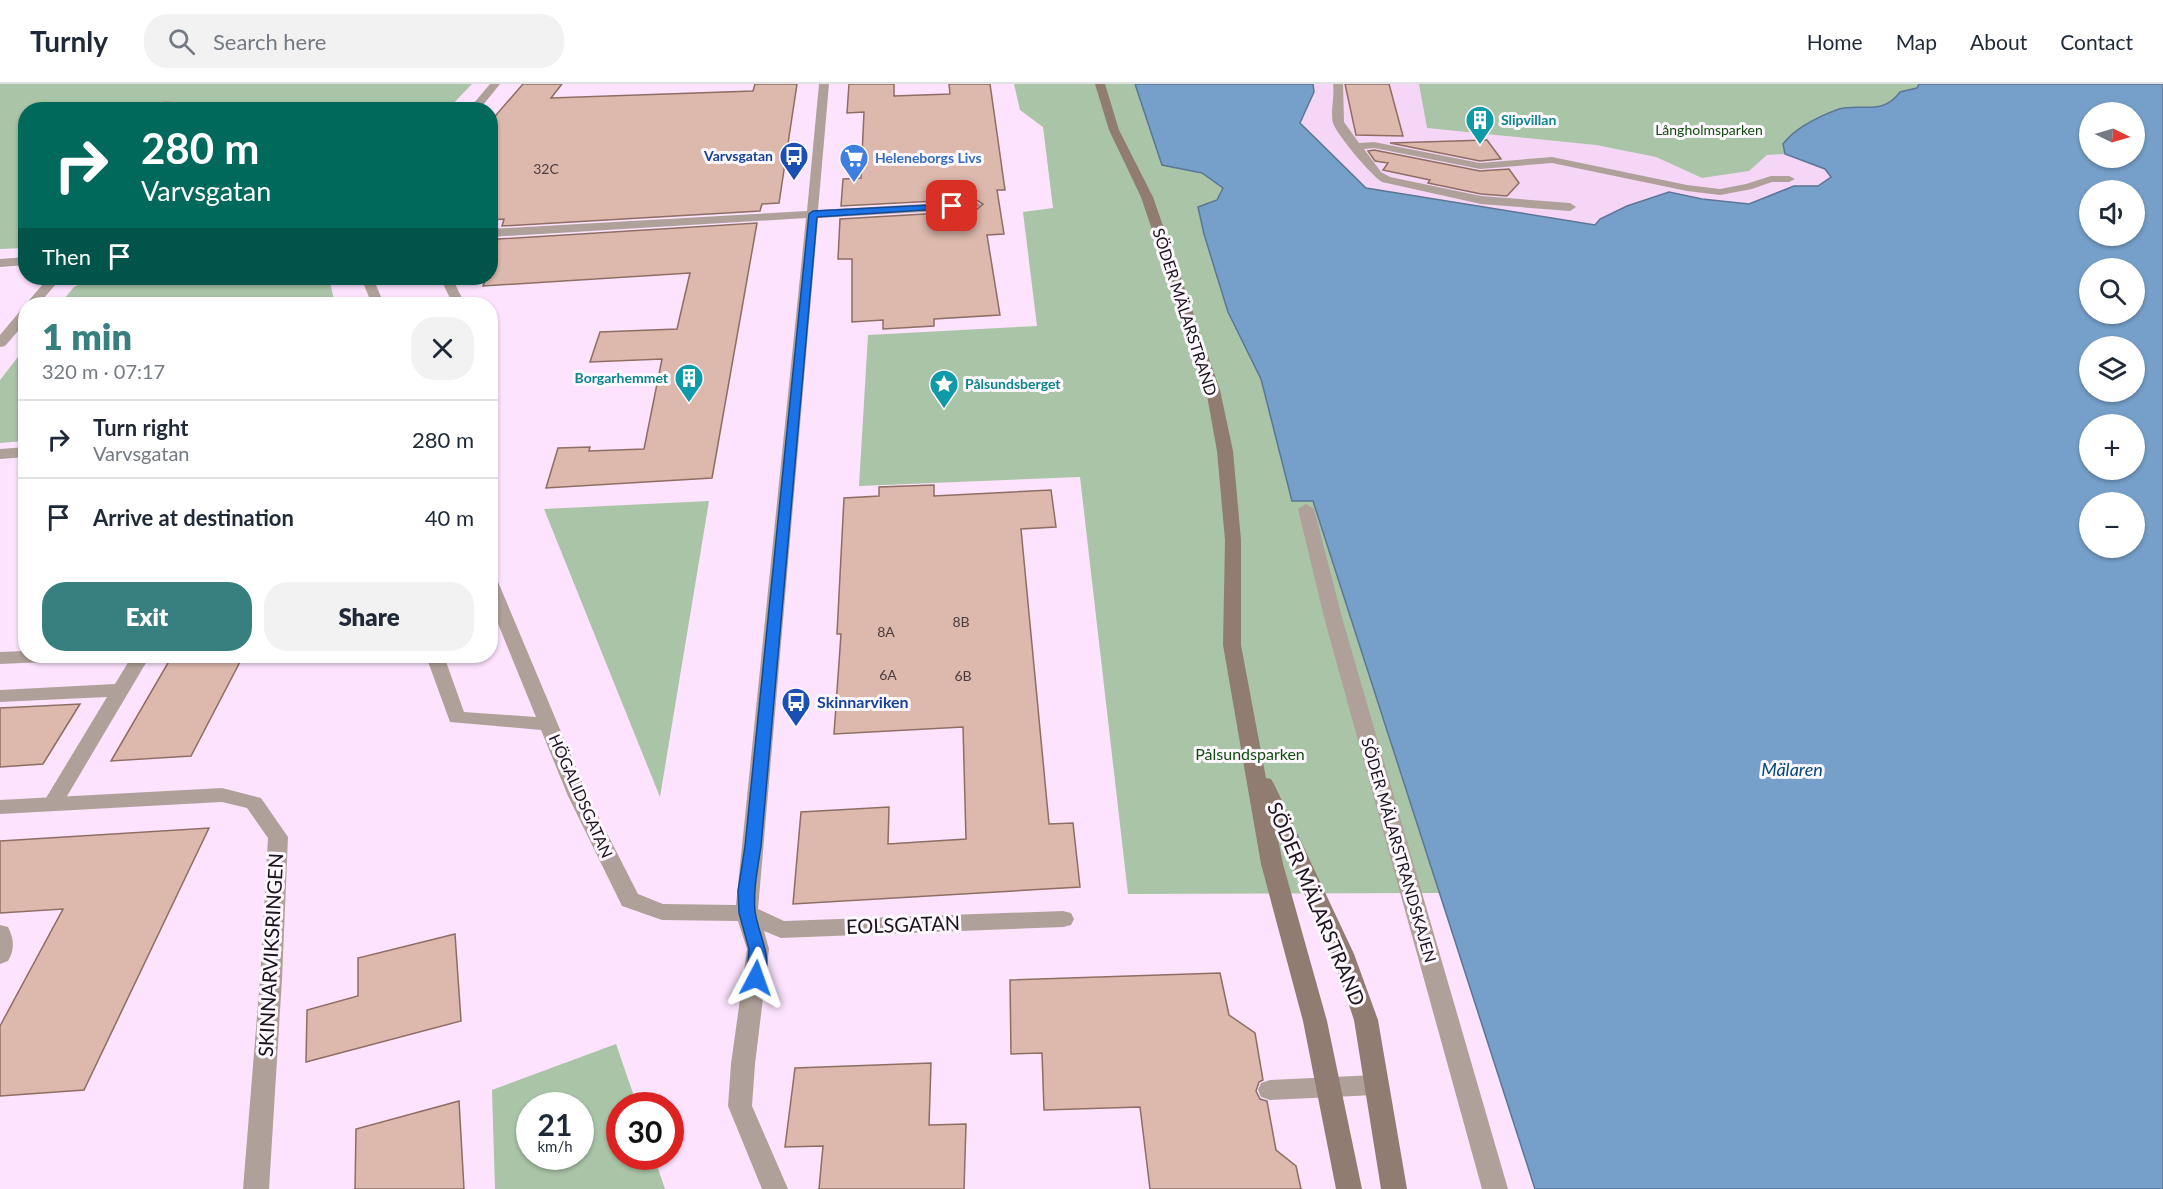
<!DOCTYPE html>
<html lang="en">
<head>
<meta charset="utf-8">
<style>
  :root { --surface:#fff; --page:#f2f2f3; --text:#1f2937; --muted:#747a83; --line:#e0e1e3; --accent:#38807f }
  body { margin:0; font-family:Lato,sans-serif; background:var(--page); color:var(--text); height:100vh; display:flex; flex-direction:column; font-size:22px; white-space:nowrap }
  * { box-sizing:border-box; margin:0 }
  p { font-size:20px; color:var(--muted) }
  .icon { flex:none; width:33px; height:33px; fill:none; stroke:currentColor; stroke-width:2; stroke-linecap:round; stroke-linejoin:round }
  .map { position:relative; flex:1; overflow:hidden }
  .sheet { position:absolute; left:18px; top:213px; width:480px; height:366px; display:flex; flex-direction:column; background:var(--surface); border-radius:24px; box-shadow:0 2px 4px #0004 }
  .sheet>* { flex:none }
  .hud { position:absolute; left:18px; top:18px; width:480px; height:183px; border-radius:24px; box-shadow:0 2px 4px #0004; background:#00695c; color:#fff; overflow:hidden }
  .needle { width:39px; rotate:95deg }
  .buttons { position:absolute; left:2079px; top:18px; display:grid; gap:12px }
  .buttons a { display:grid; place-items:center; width:66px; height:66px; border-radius:50%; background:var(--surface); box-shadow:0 2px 4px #0004; font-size:30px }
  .speed { position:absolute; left:516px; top:1008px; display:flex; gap:12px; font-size:30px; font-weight:700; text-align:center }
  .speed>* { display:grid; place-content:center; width:78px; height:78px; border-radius:50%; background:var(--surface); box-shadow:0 2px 4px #0004; line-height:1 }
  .speed small { font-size:15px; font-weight:400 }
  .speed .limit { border:9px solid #d22; background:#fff; color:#111 }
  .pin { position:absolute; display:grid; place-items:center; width:51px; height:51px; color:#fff; margin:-26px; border-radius:12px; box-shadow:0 3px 9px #0006 }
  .me { position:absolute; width:66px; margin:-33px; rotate:4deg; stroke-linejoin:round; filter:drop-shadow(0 0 4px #0008) }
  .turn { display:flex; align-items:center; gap:21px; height:126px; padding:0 24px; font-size:27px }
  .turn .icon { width:78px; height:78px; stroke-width:2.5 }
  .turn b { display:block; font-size:42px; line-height:51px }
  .then { display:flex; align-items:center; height:57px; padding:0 24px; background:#0003; gap:12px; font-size:22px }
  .round { display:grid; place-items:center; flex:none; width:63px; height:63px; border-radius:24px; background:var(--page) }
  .summary { display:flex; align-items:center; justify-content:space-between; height:102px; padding:0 24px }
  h1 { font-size:36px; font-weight:800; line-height:45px; color:var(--accent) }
  .action { display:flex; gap:12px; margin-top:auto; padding:12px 24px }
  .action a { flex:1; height:69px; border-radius:24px; background:var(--accent); color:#fff; font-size:24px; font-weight:800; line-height:69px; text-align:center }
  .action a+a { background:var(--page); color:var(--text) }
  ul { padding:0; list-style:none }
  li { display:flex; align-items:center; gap:18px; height:78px; padding:0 24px; border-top:2px solid var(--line) }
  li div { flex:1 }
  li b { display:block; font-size:22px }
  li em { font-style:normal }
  header { display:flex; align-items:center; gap:36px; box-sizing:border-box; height:84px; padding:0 30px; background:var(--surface); border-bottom:2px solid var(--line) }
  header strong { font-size:28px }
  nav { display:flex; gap:33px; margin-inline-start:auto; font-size:21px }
  .search { width:420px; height:54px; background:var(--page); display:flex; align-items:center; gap:15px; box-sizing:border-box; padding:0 21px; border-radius:24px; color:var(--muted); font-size:22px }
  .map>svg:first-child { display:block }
  .built { fill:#f5d6f6 }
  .green { fill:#a9c4a7; fill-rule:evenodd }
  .water { fill:#76a0ca; stroke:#5b7696; stroke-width:1.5; fill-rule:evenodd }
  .building { fill:#ddb8ad; stroke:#8e6d63; stroke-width:1.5 }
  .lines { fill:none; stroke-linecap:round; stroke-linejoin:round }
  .lane { fill:#afa199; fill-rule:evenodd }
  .street { fill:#afa199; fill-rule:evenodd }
  .secondary { fill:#917c71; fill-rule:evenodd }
  .route { fill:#1a73e8; stroke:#114b97; stroke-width:1.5 }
  .labels { text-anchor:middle; stroke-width:6; stroke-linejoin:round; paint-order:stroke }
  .far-culture-label { font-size:14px; font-weight:bold; fill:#0d838f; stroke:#fdf8fd; text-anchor:start }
  .far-park-label { font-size:14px; fill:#114b10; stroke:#fdf8fd }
  .far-transit-label { font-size:14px; font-weight:bold; fill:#164399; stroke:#fdf8fd; text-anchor:end }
  .far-shop-label { font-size:14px; font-weight:bold; fill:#366cbe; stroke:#fdf8fd; text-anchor:start }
  .number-label { font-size:14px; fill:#4c3c40 }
  .street-label { font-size:16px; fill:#1c131c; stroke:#fdf8fd }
  .transit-label { font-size:16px; font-weight:bold; fill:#164399; stroke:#fdf8fd; text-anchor:start }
  .park-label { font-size:16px; fill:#114b10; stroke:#fdf8fd }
  .water-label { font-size:18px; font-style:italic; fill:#01487c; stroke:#fdf8fd }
  .near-street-label { font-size:20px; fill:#1c131c; stroke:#fdf8fd }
</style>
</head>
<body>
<header>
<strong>Turnly</strong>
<div class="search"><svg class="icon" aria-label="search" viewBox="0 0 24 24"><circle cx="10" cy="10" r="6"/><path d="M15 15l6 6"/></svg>Search here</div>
<nav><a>Home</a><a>Map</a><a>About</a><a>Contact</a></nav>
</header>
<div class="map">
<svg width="2163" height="1105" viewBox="0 0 2163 1105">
  <rect width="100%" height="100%" fill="#fde3fe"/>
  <!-- built -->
  <polygon class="built" points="1313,0 1419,0 1427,44 1596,61 1656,73 1702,94 1749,87 1767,71 1785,70 1825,85 1832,93 1818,102 1794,102 1749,120 1702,115 1669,108 1627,122 1595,141 1366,104 1300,39 1314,8"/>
  <!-- green -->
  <g class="green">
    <polygon points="0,0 472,0 448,25 26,26 25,164 0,165"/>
    <polygon points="1014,0 1135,0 1162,81 1202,89 1223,104 1217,116 1198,123 1204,150 1228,228 1261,295 1292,417 1313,417 1441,809 1128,810 1080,393 859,402 868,251 1037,242 1023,128 1053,124 1043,43 1020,26"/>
    <path d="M1419,0H1919L1917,4L1900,8C1883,31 1861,19 1839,25C1820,31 1795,44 1783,60L1785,70L1767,71L1749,87L1702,94L1656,73L1596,61L1427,44Z"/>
    <polygon points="92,194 329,194 335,220 60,220 74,203"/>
    <polygon points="25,264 25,357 0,359 0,296"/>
    <polygon points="709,417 660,713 544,425"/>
    <path d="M616,960L637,1021L620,1022V1072L654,1073L665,1105H495L492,1006ZM530,1022H580V1072H530Z"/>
  </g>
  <!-- water -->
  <path class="water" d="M1135,0H1313L1314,8L1300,39L1366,104L1595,141L1600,135L1627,122L1669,108L1702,115L1749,120L1794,102H1818L1831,93L1825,85L1785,70L1783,60C1795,44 1820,32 1839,25C1861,19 1883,32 1900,8L1917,4L1919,0H2163V1105H1535L1313,417H1292L1261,295L1228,228L1204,150L1198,123L1217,116L1223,104L1202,89L1162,81ZM2090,28H2134V74H2090ZM2090,106H2134V152H2090ZM2090,184H2134V230H2090ZM2090,262H2134V308H2090ZM2090,340H2134V386H2090ZM2090,418H2134V464H2090Z"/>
  <!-- building -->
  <g class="building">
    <polygon points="523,0 562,0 551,14 753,7 755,0 797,0 779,119 762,120 760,127 502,142 504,135 490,136 490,38"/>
    <polygon points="849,0 894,0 894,12 950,10 949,0 990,0 1005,106 997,106 1004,150 987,151 1000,231 934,235 934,242 883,245 883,236 852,238 852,175 838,175 840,135 975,127 983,120 975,115 841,122 843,95 861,94 864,28 847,29"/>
    <polygon points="1345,0 1389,0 1403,52 1356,51"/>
    <polygon points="1487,56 1501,75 1480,77 1390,59"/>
    <polygon points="1374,66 1480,87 1509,85 1519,99 1507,112 1481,110 1428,99 1430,96 1383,86 1388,79 1375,77 1368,67"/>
    <polygon points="757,139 712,394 546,404 558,364 590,363 589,367 644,365 662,275 590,278 600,248 677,245 690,189 483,202 486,194 490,194 490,179 498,155"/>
    <polygon points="934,401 934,412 1051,406 1056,443 1021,445 1049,740 1073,739 1080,803 793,820 801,728 889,723 888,760 966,755 963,643 834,650 841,550 837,550 844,414 879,412 879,403"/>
    <polygon points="172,572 243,572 191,672 111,677"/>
    <polygon points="80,620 43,680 0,683 0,624"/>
    <polygon points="209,744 84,1006 0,1012 0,942 63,825 0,829 0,757"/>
    <polygon points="455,850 461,937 306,978 307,926 358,912 358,874"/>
    <polygon points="1220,889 1229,931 1255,949 1263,996 1259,998 1256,1007 1260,1015 1267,1017 1276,1066 1296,1082 1301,1105 1150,1105 1140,1023 1044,1026 1042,969 1011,970 1010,896"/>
    <polygon points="931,979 929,1041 966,1040 964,1105 819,1105 823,1062 785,1063 795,984"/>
    <polygon points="459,1017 464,1105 355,1105 356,1045"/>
  </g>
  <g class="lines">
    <!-- lane -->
    <g class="lane">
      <path d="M1333,0H1343L1344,38L1359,59L1374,58L1480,79L1552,73L1687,101L1720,105L1746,100L1771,92H1789L1795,95L1789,98H1772L1752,105L1720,111L1687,107L1552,79L1480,85L1374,64L1364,65L1381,88L1390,93L1481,112L1570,119L1576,123L1570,127L1481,120L1382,98C1371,91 1337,51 1333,39C1330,27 1335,12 1333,0Z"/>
      <polygon points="165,17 223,23 228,26 188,26 161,22 161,18"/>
      <polygon points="440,194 452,194 465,220 453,220"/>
      <polygon points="26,567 26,572 54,572 51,576 45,578 0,580 0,568"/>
      <polygon points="132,572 150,572 60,724 53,726 46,724 43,719 107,613 0,618 0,606 115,600"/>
      <path d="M0,841L8,843C14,854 15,866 8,877L0,880Z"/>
      <polygon points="1375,991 1384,994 1387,1001 1384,1008 1375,1011 1270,1016 1261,1013 1258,1006 1261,999 1270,996"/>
    </g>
    <!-- street -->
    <g class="street">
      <polygon points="490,0 500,0 479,26 468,26"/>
      <polygon points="819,0 829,0 818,126 975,117 981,121 975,125 818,134 758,825 784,837 1063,827 1071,829 1074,835 1071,841 1063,843 781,854 764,847 769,865 755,980 752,1022 788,1105 762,1105 728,1022 731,980 747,865 738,837 662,836 622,822 568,712 541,646 450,638 426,572 444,572 464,628 536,633 490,520 490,492 496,493 588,712 638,810 663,820 736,821 806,134 490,153 490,145 807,127"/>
      <polygon points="26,173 26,181 0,183 0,175"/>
      <polygon points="48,194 61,194 39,220 26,220"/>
      <polygon points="361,194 373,194 384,220 372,220"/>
      <polygon points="26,225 26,238 5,262 0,263 0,251 21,226"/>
      <polygon points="26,363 26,373 0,375 0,365"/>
      <polygon points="1306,420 1314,425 1343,537 1508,1105 1482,1105 1325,537 1298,425"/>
      <polygon points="222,704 261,714 288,753 282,895 269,1105 243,1105 260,895 268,754 247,724 222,718 0,730 0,716"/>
    </g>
    <!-- secondary -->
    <polygon class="secondary" points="1095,0 1105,0 1119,46 1153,113 1220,306 1233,367 1241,456 1241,561 1266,694 1271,695 1274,700 1354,870 1378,936 1407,1105 1381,1105 1354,936 1332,870 1277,750 1283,780 1327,937 1362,1105 1336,1105 1303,937 1261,780 1223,561 1225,456 1217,367 1206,306 1141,113 1109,46"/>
  </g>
  <!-- route -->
  <path class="route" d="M952,120L957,122L955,124L817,133L761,762C758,783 753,805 755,827C758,851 775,875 762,899L756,901L750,899L747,894L749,865L739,829L738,807L745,762L809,130L813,127Z"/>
  <!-- icons -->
  <defs>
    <g id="building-pin" transform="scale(1.5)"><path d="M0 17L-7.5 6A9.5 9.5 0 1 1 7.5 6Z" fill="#0f9aa8" stroke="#fdf8fd"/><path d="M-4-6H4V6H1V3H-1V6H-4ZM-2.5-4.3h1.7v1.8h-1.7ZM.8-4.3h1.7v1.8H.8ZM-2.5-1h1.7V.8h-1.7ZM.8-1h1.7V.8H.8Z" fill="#fff"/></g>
    <g id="bus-pin" transform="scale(1.5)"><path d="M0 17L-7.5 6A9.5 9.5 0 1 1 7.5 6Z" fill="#1a4fb4" stroke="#fdf8fd"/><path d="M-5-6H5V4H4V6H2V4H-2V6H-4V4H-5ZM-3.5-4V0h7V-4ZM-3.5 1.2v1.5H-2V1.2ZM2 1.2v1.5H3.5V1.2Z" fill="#fff"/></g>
    <g id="supermarket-pin" transform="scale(1.5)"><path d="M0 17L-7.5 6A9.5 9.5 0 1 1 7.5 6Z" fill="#3f7fe0" stroke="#fdf8fd"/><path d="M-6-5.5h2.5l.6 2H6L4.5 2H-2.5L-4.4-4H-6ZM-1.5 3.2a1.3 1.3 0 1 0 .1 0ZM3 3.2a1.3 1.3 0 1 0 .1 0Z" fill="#fff"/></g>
    <g id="sight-pin" transform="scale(1.5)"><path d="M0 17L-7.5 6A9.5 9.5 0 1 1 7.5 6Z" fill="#0f9aa8" stroke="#fdf8fd"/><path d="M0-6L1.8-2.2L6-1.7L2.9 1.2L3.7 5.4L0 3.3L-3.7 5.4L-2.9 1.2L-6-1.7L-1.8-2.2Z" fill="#fff"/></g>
  </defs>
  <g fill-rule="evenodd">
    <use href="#building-pin" x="1480" y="36"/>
    <use href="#bus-pin" x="794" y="72"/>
    <use href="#supermarket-pin" x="854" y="74"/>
    <use href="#building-pin" x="689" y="294"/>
    <use href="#sight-pin" x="944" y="300"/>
    <use href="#bus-pin" x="796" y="618"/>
  </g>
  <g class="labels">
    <!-- far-culture labels -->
    <g class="far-culture-label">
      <text x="1501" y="41">Slipvillan</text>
      <text x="668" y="299" text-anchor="end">Borgarhemmet</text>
      <text x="965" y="305">Pålsundsberget</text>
    </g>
    <!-- far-park labels -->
    <g class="far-park-label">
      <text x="1709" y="51">Långholmsparken</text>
    </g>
    <!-- far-transit labels -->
    <g class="far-transit-label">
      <text x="773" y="77">Varvsgatan</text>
    </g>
    <!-- far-shop labels -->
    <g class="far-shop-label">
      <text x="875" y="79">Heleneborgs Livs</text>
    </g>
    <!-- number labels -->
    <g class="number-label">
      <text x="546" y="90">32C</text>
      <text x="961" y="543">8B</text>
      <text x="886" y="553">8A</text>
      <text x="888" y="596">6A</text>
      <text x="963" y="597">6B</text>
    </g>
    <!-- street labels -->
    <g class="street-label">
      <text transform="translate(1185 228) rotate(72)" y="6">SÖDER MÄLARSTRAND</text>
      <text transform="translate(581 712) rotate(66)" y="6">HÖGALIDSGATAN</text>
      <text transform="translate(1399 766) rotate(74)" y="6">SÖDER MÄLARSTRANDSKAJEN</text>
    </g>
    <!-- transit labels -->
    <g class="transit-label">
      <text x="817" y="624">Skinnarviken</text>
    </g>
    <!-- park labels -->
    <g class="park-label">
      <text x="1250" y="676">Pålsundsparken</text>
    </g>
    <!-- water labels -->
    <g class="water-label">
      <text x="1792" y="692">Mälaren</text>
    </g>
    <!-- near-street labels -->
    <g class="near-street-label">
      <text transform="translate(1316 820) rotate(67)" y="7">SÖDER MÄLARSTRAND</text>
      <text transform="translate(903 841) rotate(-2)" y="7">EOLSGATAN</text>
      <text transform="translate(271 871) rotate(-87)" y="7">SKINNARVIKSRINGEN</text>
    </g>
  </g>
</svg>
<div class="buttons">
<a><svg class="needle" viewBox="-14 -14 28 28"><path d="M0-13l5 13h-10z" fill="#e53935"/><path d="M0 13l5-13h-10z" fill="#747a83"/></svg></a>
<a><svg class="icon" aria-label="sound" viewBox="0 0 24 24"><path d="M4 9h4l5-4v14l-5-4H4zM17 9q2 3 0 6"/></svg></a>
<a><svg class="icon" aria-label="search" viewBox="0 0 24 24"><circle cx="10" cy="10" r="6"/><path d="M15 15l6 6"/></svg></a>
<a><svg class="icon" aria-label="layers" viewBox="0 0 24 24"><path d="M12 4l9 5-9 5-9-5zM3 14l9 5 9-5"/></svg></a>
<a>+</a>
<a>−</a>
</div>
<div class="speed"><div>21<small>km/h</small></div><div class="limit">30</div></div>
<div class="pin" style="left:952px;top:122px;background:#d93025"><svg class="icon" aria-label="arrive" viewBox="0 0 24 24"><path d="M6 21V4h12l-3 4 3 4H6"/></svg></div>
<svg class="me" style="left:756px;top:894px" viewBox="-20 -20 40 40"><path d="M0-17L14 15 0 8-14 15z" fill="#1a73e8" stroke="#fff" stroke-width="4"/></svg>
<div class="hud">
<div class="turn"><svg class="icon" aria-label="right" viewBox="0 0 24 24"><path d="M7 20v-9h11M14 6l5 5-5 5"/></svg><div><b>280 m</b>Varvsgatan</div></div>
<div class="then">Then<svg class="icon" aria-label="arrive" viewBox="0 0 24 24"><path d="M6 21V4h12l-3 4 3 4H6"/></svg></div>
</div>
<section class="sheet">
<div class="summary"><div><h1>1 min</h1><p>320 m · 07:17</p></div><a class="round"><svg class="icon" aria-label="close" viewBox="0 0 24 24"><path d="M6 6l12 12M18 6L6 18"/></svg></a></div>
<ul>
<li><svg class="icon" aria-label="right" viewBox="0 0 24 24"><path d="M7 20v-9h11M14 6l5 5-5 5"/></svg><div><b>Turn right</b><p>Varvsgatan</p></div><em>280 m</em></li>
<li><svg class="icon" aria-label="arrive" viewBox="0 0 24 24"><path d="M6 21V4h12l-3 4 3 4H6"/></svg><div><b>Arrive at destination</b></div><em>40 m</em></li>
</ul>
<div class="action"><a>Exit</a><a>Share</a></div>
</section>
</div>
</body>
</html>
